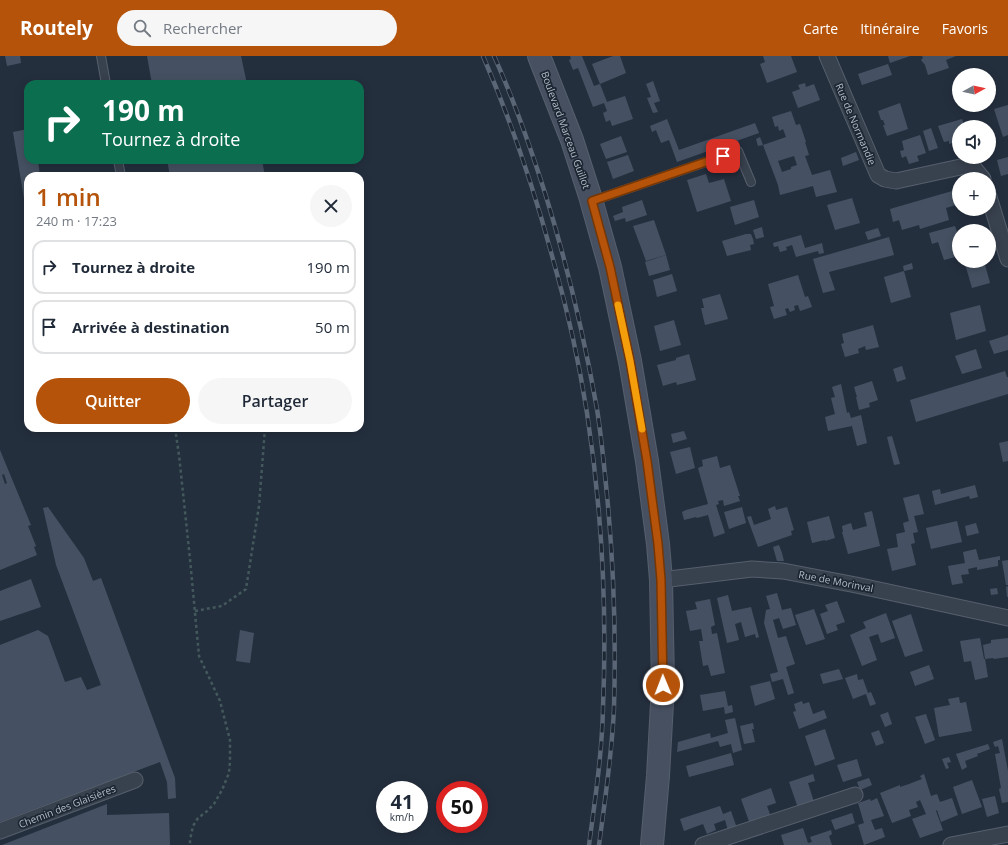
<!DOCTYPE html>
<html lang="fr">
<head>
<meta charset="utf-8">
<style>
  :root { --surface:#fff; --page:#f6f6f7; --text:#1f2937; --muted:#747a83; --line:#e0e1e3; --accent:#b45309 }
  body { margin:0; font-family:"Open Sans",sans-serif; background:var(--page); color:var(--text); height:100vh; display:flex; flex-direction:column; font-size:15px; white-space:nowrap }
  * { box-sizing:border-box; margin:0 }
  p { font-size:13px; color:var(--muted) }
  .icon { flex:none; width:22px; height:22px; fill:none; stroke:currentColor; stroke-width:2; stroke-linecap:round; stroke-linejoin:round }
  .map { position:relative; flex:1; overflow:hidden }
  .drawer { position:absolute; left:24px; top:116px; width:340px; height:260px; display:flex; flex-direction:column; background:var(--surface); border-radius:12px; box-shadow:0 2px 10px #0003 }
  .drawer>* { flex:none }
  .banner { position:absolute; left:24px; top:24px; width:340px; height:84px; border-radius:12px; box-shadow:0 2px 10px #0003; background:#0b6e4f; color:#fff; overflow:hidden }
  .needle { width:26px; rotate:82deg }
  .controls { position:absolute; left:952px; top:12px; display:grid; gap:8px }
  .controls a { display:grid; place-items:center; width:44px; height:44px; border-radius:50%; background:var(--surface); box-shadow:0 2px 10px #0003; font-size:20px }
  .speed { position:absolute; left:376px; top:725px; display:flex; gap:8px; font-size:20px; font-weight:700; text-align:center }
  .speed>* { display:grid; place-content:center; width:52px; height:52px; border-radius:50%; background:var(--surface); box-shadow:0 2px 10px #0003; line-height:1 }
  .speed small { font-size:10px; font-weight:400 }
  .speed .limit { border:6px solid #d22; background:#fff; color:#111 }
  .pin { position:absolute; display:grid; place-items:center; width:34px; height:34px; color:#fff; margin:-17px; border-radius:8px; box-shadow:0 2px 6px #0006 }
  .me { position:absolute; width:44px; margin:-22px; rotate:359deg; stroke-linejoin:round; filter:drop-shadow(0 0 3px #0008) }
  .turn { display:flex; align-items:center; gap:14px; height:84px; padding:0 12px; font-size:18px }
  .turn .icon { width:52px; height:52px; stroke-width:2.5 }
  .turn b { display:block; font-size:28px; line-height:34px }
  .round { display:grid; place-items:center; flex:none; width:42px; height:42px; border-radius:21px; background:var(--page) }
  .headline { display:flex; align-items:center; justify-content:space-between; height:68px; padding:0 12px }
  h1 { font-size:24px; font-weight:600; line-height:30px; color:var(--accent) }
  .cta { display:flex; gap:8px; margin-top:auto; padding:8px 12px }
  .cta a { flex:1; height:46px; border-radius:24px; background:var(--accent); color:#fff; font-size:16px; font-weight:600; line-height:46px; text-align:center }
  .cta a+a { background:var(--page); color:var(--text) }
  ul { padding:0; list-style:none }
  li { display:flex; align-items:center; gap:12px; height:54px; margin:0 8px 6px; padding:0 4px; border:2px solid var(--line); border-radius:12px }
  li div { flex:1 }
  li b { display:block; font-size:15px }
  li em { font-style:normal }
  header { display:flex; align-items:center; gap:24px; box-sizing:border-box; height:56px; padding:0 20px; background:var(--accent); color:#fff }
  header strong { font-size:19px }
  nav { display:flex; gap:22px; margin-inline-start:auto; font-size:14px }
  .search { width:280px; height:36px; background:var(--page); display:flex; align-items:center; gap:10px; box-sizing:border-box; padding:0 14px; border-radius:22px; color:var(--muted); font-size:15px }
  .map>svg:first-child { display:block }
  .building { fill:#455162; fill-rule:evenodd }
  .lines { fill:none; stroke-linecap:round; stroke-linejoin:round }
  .service-casing { stroke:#565f6c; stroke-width:10 }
  .minor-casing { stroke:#565f6c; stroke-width:17 }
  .secondary-casing { stroke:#565f6c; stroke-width:24 }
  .path { stroke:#44595c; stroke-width:2.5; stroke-dasharray:3 3; stroke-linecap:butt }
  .service { stroke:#38414e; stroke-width:8 }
  .minor { stroke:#38414e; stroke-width:15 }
  .secondary { stroke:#465061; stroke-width:22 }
  .rail-casing { stroke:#5a6575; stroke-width:4.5 }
  .rail { stroke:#1d2633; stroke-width:3; stroke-dasharray:9; stroke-linecap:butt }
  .route-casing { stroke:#753606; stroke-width:10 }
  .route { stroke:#b45309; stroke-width:7 }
  .slow { stroke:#f59e0b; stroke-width:7 }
  .labels { text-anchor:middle; stroke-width:3.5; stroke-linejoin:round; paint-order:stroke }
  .street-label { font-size:10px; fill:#b4bcc9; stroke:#1d2633 }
</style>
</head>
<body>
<header>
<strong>Routely</strong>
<div class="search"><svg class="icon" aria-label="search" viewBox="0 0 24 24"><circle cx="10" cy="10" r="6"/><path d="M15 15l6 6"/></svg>Rechercher</div>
<nav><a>Carte</a><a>Itinéraire</a><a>Favoris</a></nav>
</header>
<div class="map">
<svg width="1008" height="789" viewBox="0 0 1008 789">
  <rect width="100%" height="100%" fill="#242f3e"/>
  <!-- building -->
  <g class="building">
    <polygon points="5,0 20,0 21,7 7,10"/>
    <polygon points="147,0 241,0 247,28 152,28"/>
    <polygon points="570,0 582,0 594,30 600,28 592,8 613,0 620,0 626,17 600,28 607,46 625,40 633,63 612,70 610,64 606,66 603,57 607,55 604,47 593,51 578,12 573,14 569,4 571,3"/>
    <polygon points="763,0 791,0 797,16 767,27 760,8 765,6"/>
    <polygon points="888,0 910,0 890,7"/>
    <polygon points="922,0 956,0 946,4 949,12 928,19 925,9 921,4 923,2"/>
    <polygon points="888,8 892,19 862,29 858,18"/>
    <polygon points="653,25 660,45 654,47 658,56 653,57 647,42 651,41 646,28"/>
    <polygon points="805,27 806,31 814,28 820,44 798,52 792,36 800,33 798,29"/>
    <polygon points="900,47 908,73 887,80 883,69 885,69 883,64 881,64 878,55"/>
    <polygon points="1008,49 1008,79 1003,81 994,53"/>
    <path d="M791,55L796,69L800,68L806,86H805L809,99L805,100L812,119L830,114L837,136L816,141L813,130L780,139L778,129L763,89L786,81L783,73L779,75L778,70L775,71L772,61ZM794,100L797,109L791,111V113L782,116L778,105Z"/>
    <polygon points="667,63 679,94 755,67 759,77 677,106 669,84 661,87 656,74 652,76 650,70"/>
    <polygon points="962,63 965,71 959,71 959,82 954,83 956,86 949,88 949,85 944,86 938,70"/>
    <polygon points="931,72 938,92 929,95 923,75"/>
    <polygon points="28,73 28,104 38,104 40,120 28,120 28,161 27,161 13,76"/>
    <polygon points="920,79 926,97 917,100 919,105 909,108 906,100 902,102 900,95 904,94 902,85"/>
    <polygon points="621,80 627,96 606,103 600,88"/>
    <polygon points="760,81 763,89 758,90 756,83"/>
    <polygon points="856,96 859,104 843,110 841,102"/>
    <polygon points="628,99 634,115 613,123 607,106"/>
    <polygon points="1008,101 1008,118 1001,120 997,104"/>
    <polygon points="167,104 262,104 265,120 170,120"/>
    <polygon points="706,118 709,127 724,123 731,145 697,156 687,124"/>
    <polygon points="959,133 959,148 946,152 949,164 920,173 919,169 902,174 899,164 893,166 890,153"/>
    <polygon points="852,142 860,167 835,174 827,149"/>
    <polygon points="642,144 647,159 626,166 625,162 615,165 613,160 623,156 622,151"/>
    <polygon points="754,144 759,161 735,169 730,151"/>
    <polygon points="654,164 666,199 646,205 633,170"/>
    <polygon points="955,170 959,182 959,200 944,204 938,186 932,188 929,177"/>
    <polygon points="762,171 764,181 756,183 753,174"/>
    <polygon points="878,172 881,180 868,184 865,176"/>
    <polygon points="746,178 751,178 753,183 754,188 750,189 751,194 727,200 722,185"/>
    <polygon points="801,179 805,192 822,187 824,197 819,198 818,195 796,201 792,189 786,191 787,194 780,196 778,190 774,191 773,187"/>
    <polygon points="889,181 894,199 829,216 835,234 823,237 813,203"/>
    <polygon points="666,199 670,214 649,220 645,206"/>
    <polygon points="974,205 984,205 990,227 972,232 965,208"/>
    <polygon points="912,207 913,213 904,215 903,210"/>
    <polygon points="904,215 911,241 891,247 884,221"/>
    <polygon points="672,218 677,235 657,241 653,224"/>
    <polygon points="798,219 805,241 808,240 812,251 800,255 798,249 794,250 795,254 790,256 788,252 785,253 787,259 774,263 770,251 774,250 768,228"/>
    <polygon points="720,238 728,263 705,269 701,252 704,252 702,243"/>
    <polygon points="980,249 986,275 956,284 950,257"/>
    <polygon points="674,264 681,289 660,295 654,270"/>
    <polygon points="873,269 879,291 866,294 865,290 858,293 859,297 845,301 841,288 844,287 842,278"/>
    <polygon points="1008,279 1008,294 994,298 989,285"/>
    <polygon points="976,293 982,312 962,318 955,300"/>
    <polygon points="689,298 696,324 677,329 676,326 663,330 657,309 676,304 676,302"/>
    <polygon points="902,310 906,323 897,326 893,313"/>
    <polygon points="1005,315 1007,321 1008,321 1008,338 916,366 910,344"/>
    <polygon points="872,325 878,344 869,347 870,351 859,354 856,341 857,341 854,331"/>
    <polygon points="841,328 847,357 849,356 851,362 861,359 867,387 857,390 852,370 828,375 825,361 835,358 831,342 835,341 832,331"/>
    <polygon points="684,375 687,383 673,387 671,378"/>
    <polygon points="892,380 900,408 894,409 887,381"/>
    <polygon points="1008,385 1008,405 1003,406 999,387"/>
    <polygon points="690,391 695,412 676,418 670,396"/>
    <path d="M0,394L31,469L28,470L36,490L34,491L37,499L0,514ZM4,418L7,427L5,428L2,419Z"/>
    <polygon points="717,400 720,412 730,409 740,440 738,440 740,445 724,450 723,444 718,445 719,448 716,449 725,477 714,481 708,459 697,462 696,461 684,464 682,456 686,454 708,448 698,412 703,410 702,404"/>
    <polygon points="975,429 978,441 970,443 969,440 935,449 932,435 940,433 941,438"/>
    <polygon points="919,438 924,458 914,460 918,476 913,477 915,487 911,488 916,509 892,515 887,493 898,491 896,478 905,476 903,467 909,465 903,442"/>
    <polygon points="775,450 776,454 787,451 794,474 791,475 792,479 758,491 747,461 751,460 754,469 771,463 768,453"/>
    <polygon points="48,451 84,502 93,525 101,522 175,722 176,742 168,743 167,726 160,706 0,766 0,589 38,574 48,580 65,626 81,621 87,634 101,629 56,509 43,452"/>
    <polygon points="742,451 746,467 729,473 724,456"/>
    <polygon points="872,455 880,490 848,498 842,476 843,476 842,470 851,467 853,474 867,470 864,457"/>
    <polygon points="829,460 835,482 825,485 825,484 812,487 807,466"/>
    <polygon points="957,465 962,486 931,493 926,472"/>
    <polygon points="976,467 979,477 967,480 965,470"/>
    <polygon points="779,489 782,497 784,505 777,505 773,491"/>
    <polygon points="976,493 979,504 1000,500 1000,504 998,504 998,510 977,514 977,511 968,513 969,518 961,519 963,527 952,529 948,510 965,507 963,496"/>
    <polygon points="1008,504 1008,529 1006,529 1002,505"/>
    <polygon points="31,523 41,551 0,565 0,535"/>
    <polygon points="1008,530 1008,541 1007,541 1006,531"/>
    <polygon points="997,532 998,538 991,539 990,533"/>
    <polygon points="777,537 782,554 791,552 796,569 783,573 779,562 773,564 778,582 786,580 795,608 786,611 794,637 788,639 783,623 772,626 770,618 778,616 764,567 766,554 770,553 766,540"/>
    <polygon points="728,539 732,555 751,551 759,581 756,582 755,578 745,581 741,566 735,568 739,584 727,587 717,542"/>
    <polygon points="710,543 715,569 711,571 712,578 717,577 725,617 711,620 708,609 703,610 699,585 703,585 701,573 690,575 686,555 697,553 695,546"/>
    <polygon points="837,545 845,566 836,569 838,574 827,578 820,558 828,555 825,549"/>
    <polygon points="814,553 825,583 806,589 795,559"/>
    <polygon points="886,557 895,582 881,587 878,578 869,581 877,604 862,610 850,579 866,572 863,566"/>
    <polygon points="911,558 923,595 905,601 892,565"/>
    <polygon points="240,574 254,577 250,607 236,605"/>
    <polygon points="980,582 984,603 985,603 988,621 975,624 971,605 964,606 960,585"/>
    <polygon points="1008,582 1008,601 994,603 993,602 985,603 983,589 991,587 991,584"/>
    <polygon points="929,609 934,623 915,630 910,616"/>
    <polygon points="839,613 843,623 823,628 820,618"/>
    <polygon points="857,618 858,624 863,623 868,637 871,636 876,648 870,650 866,638 853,643 845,622"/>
    <polygon points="770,625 775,643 755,650 750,630"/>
    <polygon points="725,635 728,650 732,649 733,656 725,658 724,651 703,655 700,639"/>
    <polygon points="959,641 960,647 966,646 972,675 939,681 934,652 950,649 948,643"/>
    <polygon points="802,645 803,648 809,646 813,658 824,654 827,662 799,673 793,656 796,655 794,648"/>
    <polygon points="888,656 892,668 885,671 880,659"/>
    <polygon points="926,658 935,684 925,688 915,661"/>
    <polygon points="735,662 742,694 733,697 731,688 720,691 718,685 677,696 678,686 710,677 711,682 728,677 725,664"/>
    <polygon points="753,667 754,673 752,673 755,686 744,688 740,670"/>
    <polygon points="825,673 835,703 815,710 805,680"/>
    <polygon points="879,674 884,687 876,690 871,677"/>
    <polygon points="1002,683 1008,715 1008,746 1002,747 999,733 1001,732 995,698 1000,697 998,690 995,691 993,686"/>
    <polygon points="988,688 990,693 977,698 978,700 965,705 967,711 962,714 956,698"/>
    <polygon points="731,697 734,709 689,721 686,710"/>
    <polygon points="949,701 951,706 947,707 949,712 946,713 942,703"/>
    <polygon points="857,703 862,720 843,726 837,709"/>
    <polygon points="813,718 815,725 808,727 814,746 798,752 789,726"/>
    <polygon points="924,718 931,740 937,738 940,746 952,742 958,759 941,766 937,754 936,755 943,774 920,782 912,763 926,758 920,744 916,746 918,751 909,754 911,760 892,767 880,737 900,729 900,731 909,728 922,723 920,720"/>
    <polygon points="869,722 872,729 860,734 857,726"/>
    <polygon points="972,724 982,751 962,758 953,731"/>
    <polygon points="771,732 776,747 767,750 772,764 751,771 741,743"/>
    <polygon points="995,740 999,757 987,761 982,743"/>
    <polygon points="877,742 884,760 871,764 875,774 882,772 885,781 864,789 858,769 864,767 858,747 870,743 871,745"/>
    <polygon points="107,748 107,759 169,757 170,789 2,789"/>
    <polygon points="720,750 723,758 731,755 738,775 729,778 725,764 714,768 716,774 707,778 703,768 684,775 680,763"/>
    <polygon points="852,757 855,767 835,774 831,764"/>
    <polygon points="803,772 808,787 812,786 810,781 831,774 832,778 829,780 832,789 784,789 781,779"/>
  </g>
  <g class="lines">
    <!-- service casing -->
    <g class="service-casing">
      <g id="service">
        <polyline points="101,0 106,28"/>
        <polyline points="118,104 121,120"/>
        <polyline points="592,145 738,95 751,126"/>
      </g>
    </g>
    <!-- minor casing -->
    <g class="minor-casing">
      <g id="minor">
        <polyline points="827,0 878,119 885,123 896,125 965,110 974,112 983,123"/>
        <polyline points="989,141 1008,203"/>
        <polyline points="661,524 752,513 783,515 856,529 1008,562"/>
        <polyline points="0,775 135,724"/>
        <polyline points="703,789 855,739"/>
        <polyline points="951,789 1008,778"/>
      </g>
    </g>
    <!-- secondary casing -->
    <g class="secondary-casing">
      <polyline id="secondary" points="539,0 572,84 590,140 610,211 630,305 647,405 658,488 661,524 663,629 658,720 652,789"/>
    </g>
    <!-- path -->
    <g class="path">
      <polyline points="175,372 179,399 190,503 199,600 220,645 230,684 230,705 229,717 222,734 214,748 206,756 198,762 193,770 190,784 190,789"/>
      <polyline points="195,555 222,550 246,533 259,450 265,372"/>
    </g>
    <!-- service -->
    <use href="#service" class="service"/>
    <!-- minor -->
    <use href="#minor" class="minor"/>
    <!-- secondary -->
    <use href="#secondary" class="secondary"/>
    <!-- rail casing -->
    <g class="rail-casing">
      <g id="rail">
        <path d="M483,0C512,67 535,136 554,207C568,256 579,306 587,357C602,454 607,554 603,652C602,698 595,744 589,789"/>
        <path d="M494,0C514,44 530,90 545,137C567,208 584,280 597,353C602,385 605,418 608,450C614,517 616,585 614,652C612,698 605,744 599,789"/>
      </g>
    </g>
    <!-- rail -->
    <use href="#rail" class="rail"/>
  </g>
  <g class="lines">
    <!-- route casing -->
    <g class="route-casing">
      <polyline id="route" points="663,629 661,524 658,488 647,405 630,305 610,211 592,145 723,100"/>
    </g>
    <!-- route -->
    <use href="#route" class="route"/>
    <!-- slow -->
    <polyline class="slow" points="618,249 630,305 642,373"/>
  </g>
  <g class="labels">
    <!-- street labels -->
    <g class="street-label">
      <text transform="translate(856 68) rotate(67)" y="4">Rue de Normandie</text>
      <text transform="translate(566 74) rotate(70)" y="4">Boulevard Marceau Guillot</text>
      <text transform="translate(836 525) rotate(11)" y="4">Rue de Morinval</text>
      <text transform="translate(67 750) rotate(-21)" y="4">Chemin des Glaisières</text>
    </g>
  </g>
</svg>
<div class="controls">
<a><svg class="needle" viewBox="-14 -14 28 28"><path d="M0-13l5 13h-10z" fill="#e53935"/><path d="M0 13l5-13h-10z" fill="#747a83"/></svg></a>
<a><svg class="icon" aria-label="sound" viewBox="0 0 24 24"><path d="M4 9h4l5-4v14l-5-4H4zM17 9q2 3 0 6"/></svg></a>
<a>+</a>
<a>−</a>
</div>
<div class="speed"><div>41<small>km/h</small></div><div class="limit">50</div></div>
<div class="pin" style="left:723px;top:100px;background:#d93025"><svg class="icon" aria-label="arrive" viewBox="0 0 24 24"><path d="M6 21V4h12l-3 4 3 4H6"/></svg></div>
<svg class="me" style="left:663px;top:629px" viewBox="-20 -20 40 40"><circle r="17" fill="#b45309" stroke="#fff" stroke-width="3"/><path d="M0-11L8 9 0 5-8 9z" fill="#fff"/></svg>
<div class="banner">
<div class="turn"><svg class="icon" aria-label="right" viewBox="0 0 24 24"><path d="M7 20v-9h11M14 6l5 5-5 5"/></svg><div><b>190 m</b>Tournez à droite</div></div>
</div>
<section class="drawer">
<div class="headline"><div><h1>1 min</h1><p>240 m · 17:23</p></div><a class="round"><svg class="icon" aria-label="close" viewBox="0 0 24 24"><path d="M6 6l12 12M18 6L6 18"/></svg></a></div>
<ul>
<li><svg class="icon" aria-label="right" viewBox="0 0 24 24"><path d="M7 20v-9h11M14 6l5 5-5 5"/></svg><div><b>Tournez à droite</b></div><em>190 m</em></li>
<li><svg class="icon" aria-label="arrive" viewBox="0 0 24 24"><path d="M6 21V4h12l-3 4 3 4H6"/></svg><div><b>Arrivée à destination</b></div><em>50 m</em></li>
</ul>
<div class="cta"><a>Quitter</a><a>Partager</a></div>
</section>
</div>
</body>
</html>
